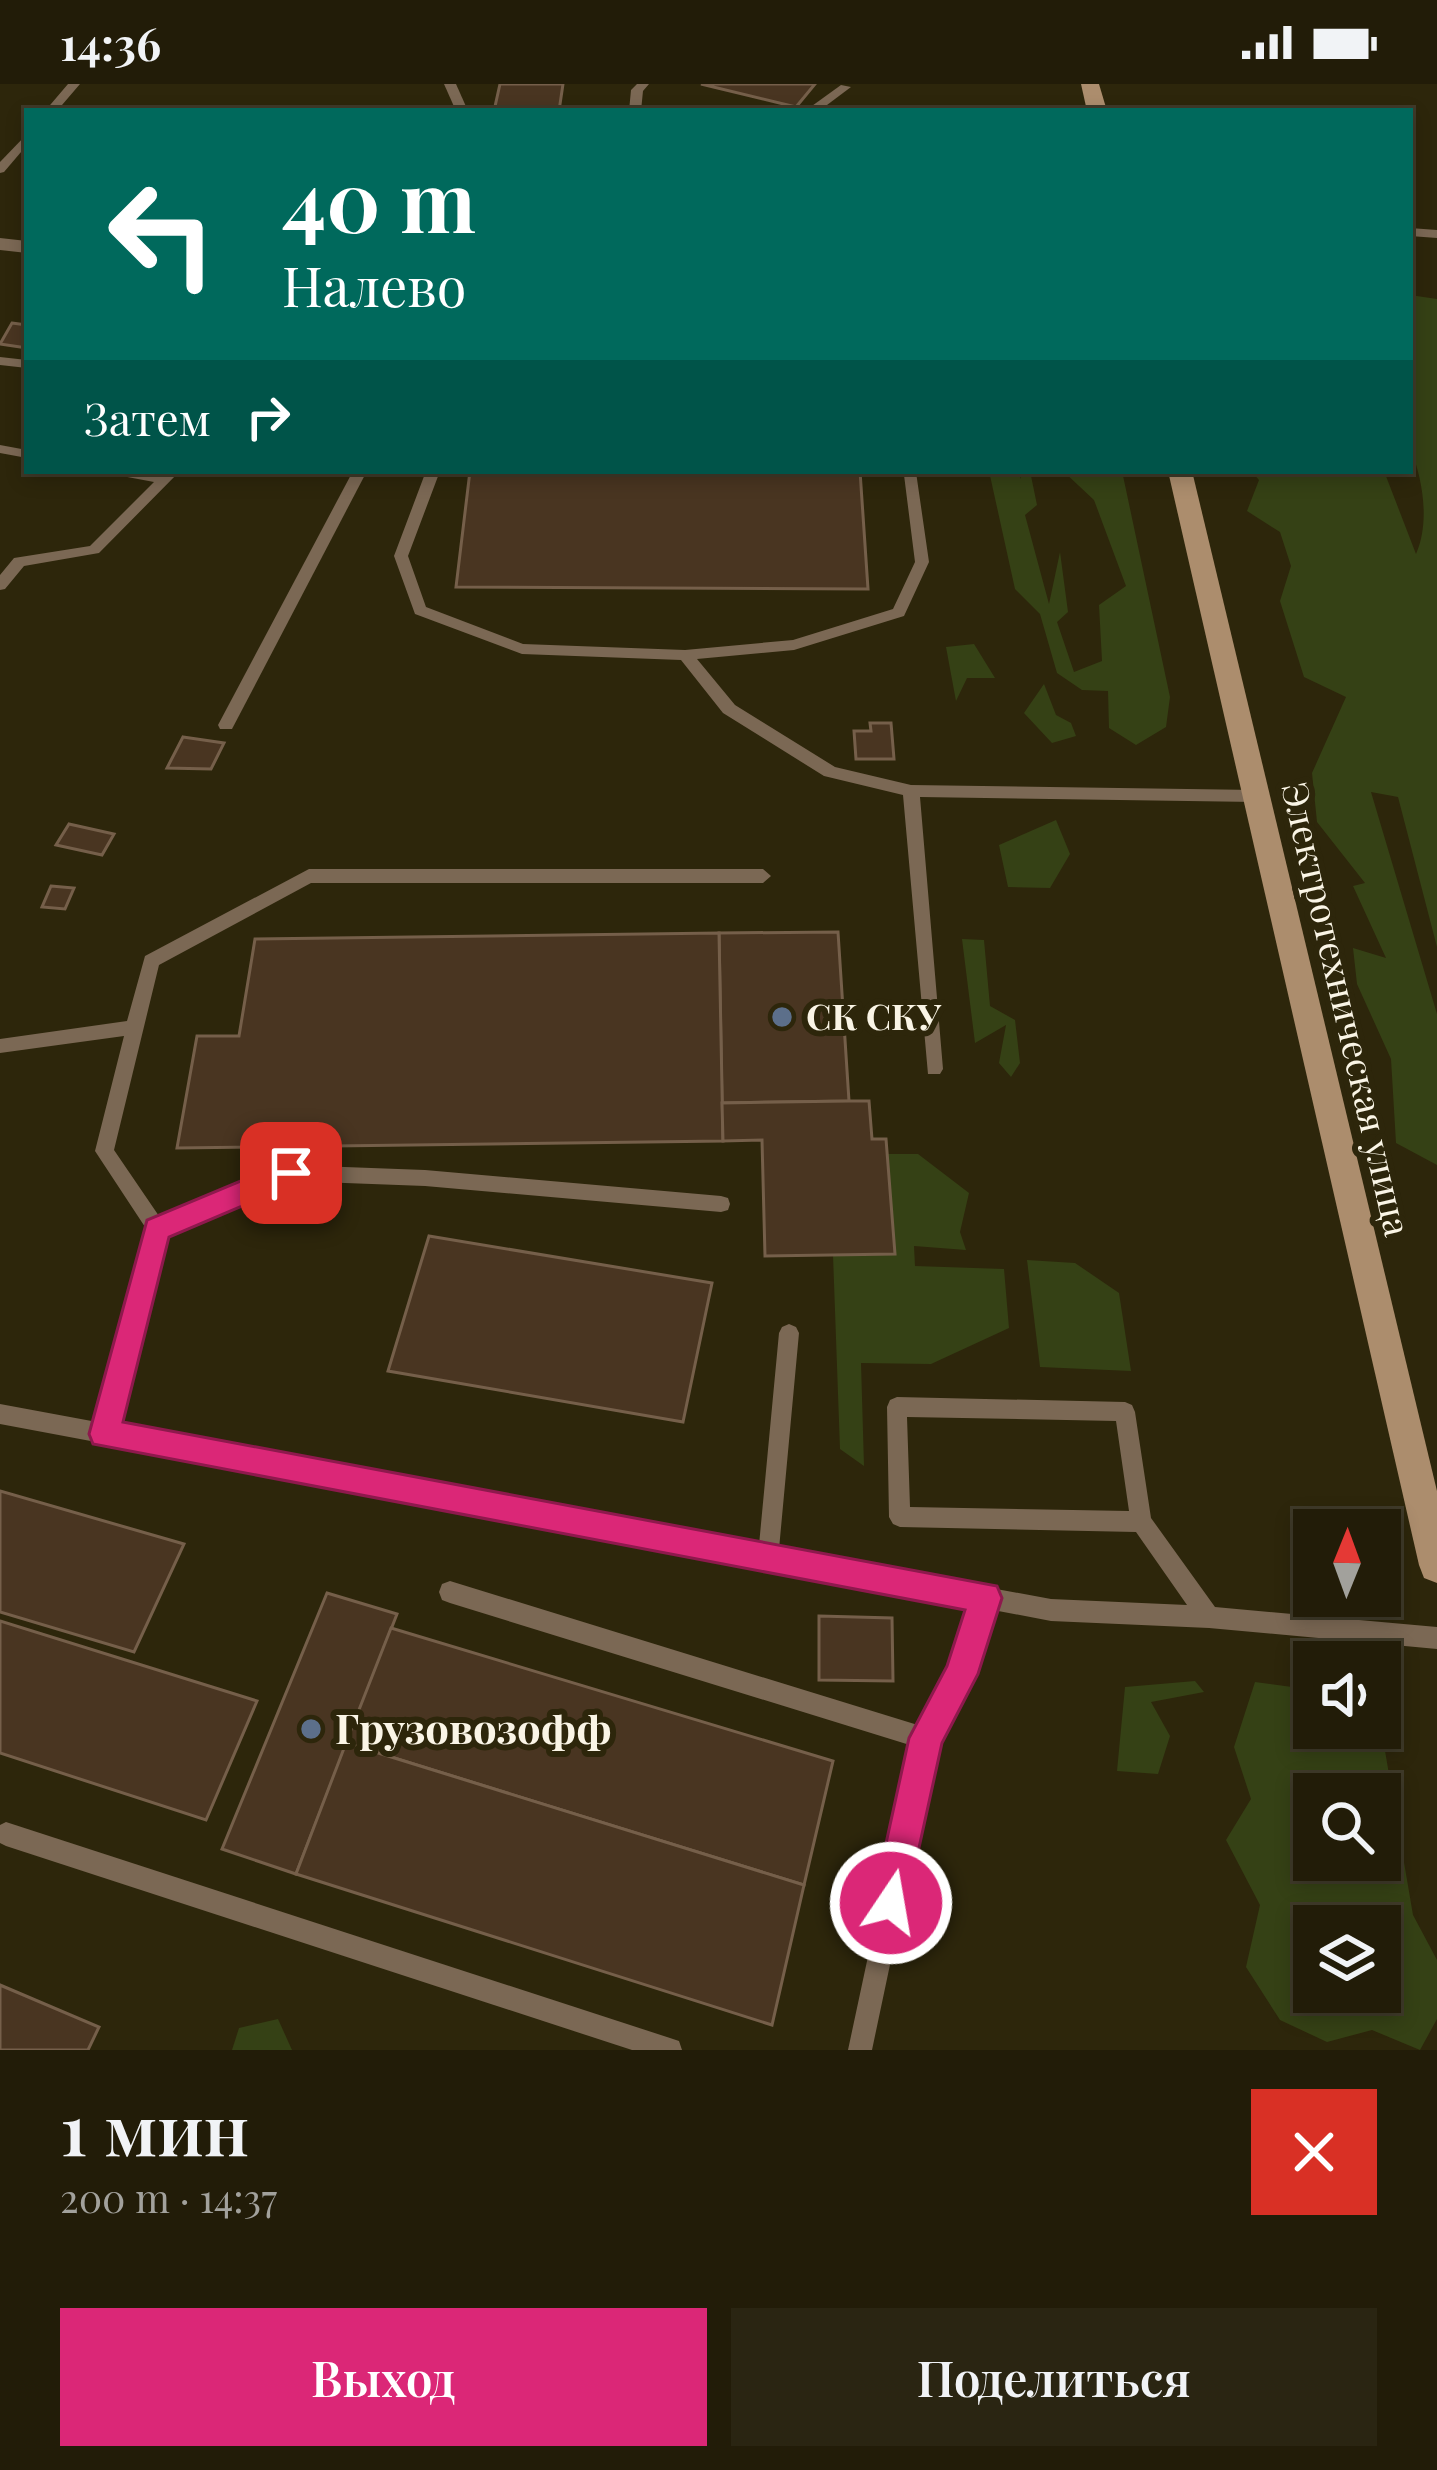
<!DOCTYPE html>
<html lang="ru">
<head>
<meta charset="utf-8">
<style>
  :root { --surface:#221c08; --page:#2a2512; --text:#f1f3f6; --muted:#a2a19c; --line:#3f3a29; --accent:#db2777 }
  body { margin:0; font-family:"Playfair Display",serif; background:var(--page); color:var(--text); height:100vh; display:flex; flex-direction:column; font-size:45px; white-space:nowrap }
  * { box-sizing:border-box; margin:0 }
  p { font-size:39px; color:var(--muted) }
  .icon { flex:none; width:66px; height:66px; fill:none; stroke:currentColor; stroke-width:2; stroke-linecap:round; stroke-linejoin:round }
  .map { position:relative; height:1966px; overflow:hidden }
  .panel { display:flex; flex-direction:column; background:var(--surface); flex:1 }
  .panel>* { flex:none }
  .guide { position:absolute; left:24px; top:24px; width:1389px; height:366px; border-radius:0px; box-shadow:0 6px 18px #0003,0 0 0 3px var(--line); background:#00695c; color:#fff; overflow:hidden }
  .needle { width:78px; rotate:1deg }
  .fabs { position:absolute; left:1293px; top:1425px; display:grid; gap:24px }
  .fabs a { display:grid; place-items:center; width:108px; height:108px; border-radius:0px; background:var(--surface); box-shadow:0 6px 18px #0003,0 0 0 3px var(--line); font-size:60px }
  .pin { position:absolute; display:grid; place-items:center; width:102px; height:102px; color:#fff; margin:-51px; border-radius:24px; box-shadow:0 6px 18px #0006 }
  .me { position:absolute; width:132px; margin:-66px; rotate:12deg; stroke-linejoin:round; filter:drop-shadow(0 0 9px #0008) }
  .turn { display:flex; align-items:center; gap:42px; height:252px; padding:0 60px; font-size:54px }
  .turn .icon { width:156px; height:156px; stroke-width:2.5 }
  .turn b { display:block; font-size:84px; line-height:102px }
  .then { display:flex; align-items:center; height:114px; padding:0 60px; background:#0003; gap:24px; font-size:45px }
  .round { display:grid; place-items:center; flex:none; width:126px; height:126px; border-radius:0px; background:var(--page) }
  .head { display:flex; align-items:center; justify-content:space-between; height:204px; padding:0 60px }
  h1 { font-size:72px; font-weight:600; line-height:90px }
  .cta { display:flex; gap:24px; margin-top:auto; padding:24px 60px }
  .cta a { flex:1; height:138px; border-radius:0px; background:var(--accent); color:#fff; font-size:48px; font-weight:600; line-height:138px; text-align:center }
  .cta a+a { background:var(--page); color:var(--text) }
  .status { display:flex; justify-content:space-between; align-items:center; height:84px; padding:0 60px; background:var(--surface); direction:ltr }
  .status svg { height:33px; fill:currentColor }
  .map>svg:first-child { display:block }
  .green { fill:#354115; fill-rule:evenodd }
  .building { fill:#493521; stroke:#755f4a; stroke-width:3 }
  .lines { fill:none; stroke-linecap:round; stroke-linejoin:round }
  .lane { fill:#7b6854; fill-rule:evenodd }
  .street { fill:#7b6854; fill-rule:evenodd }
  .secondary { fill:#ac8d6d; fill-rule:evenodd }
  .route { fill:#db2777; stroke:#8e194d; stroke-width:3 }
  .service-dot { fill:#5c6f8a; stroke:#2d260b; stroke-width:4.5 }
  .labels { text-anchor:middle; stroke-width:12; stroke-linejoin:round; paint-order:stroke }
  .street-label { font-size:36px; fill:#faf5e6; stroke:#2d260b }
  .poi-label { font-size:36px; font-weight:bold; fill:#faf5e6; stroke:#2d260b; text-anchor:start }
  .near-poi-label { font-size:42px; font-weight:bold; fill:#faf5e6; stroke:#2d260b; text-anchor:start }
</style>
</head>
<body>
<div class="status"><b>14:36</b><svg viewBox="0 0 49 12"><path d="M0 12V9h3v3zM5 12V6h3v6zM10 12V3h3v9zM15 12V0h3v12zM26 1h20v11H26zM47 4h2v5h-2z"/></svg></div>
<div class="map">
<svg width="1437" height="1966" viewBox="0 0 1437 1966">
  <rect width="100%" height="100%" fill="#2d260b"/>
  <!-- green -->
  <g class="green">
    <path d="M1410,211L1437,215V863L1398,713L1371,708L1437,930V1081L1396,1059L1391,975L1357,900L1353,864L1386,874L1353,802L1365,799L1317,738L1312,689L1346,613L1304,593L1280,517L1291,482L1280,448L1247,427L1259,396L1251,387H1384L1416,470C1430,438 1423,396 1410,363Z"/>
    <polygon points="989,387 1017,387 1021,395 1020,387 1030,387 1037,421 1025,431 1049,520 1060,468 1068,528 1057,538 1074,588 1102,577 1099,521 1126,502 1094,416 1063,387 1122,387 1170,613 1166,643 1136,661 1109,644 1108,607 1082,606 1057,589 1040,530 1015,505"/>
    <polygon points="974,560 995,594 967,594 956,617 946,563"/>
    <polygon points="1044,600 1056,631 1071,639 1076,652 1052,659 1024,629"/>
    <polygon points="1056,736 1070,770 1050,804 1008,803 999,761"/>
    <polygon points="962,855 984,856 990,922 1015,936 1020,979 1011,993 999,979 1006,941 975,959"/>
    <polygon points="887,1070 918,1070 969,1109 960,1148 966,1166 914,1162 915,1182 1004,1185 1009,1244 931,1280 861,1279 864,1382 840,1365 833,1171 895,1170"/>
    <polygon points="1027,1176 1075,1179 1119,1209 1131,1287 1040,1283"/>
    <polygon points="1195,1597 1204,1608 1151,1618 1170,1652 1158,1690 1117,1687 1125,1603"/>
    <path d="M1255,1598L1314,1606V1644H1375L1383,1655L1413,1831L1437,1876V1935L1420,1966L1372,1946L1327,1958L1280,1936L1246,1883L1260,1821L1226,1756L1251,1715L1234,1663ZM1314,1710H1380V1776H1314ZM1314,1842H1380V1908H1314Z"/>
    <polygon points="278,1935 292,1966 232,1966 239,1944"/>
  </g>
  <!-- building -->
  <g class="building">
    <polygon points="500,0 563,0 559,27 494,27"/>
    <polygon points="701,0 815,0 796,23"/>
    <polygon points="12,239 27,241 27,264 0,260"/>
    <polygon points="470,387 860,387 868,505 456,503"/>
    <polygon points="870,639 891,639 894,675 856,675 854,647 871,647"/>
    <polygon points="183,653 224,659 211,685 167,684"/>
    <polygon points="69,740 114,750 102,771 56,761"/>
    <polygon points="51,802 74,804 65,825 42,823"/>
    <polygon points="838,848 849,1017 722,1019 719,849"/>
    <polygon points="719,849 723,1057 177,1064 197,952 239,952 255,855"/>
    <polygon points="849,1017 869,1017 872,1055 886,1055 895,1170 765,1172 762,1056 723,1057 722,1019"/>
    <polygon points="429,1152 712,1199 683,1338 388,1287"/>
    <polygon points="0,1407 184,1460 134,1568 0,1528"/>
    <polygon points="327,1509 397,1530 296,1790 222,1765"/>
    <polygon points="819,1532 892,1534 893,1597 819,1596"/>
    <polygon points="0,1537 257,1617 206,1736 0,1669"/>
    <polygon points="391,1544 833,1677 804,1801 346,1659"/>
    <polygon points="346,1659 804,1801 772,1941 296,1790"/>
    <polygon points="0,1901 99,1943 88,1966 0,1966"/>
  </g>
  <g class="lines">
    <!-- lane -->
    <g class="lane">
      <polygon points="68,0 80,0 62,21 86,27 45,27"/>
      <polygon points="444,0 456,0 468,27 456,27"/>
      <polygon points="637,0 649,0 643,7 641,27 629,27 631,6"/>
      <polygon points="841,1 851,3 819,27 805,27"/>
      <polygon points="27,50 27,61 4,88 0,89 0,78"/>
      <polygon points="1410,144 1437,146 1437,154 1410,152"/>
      <polygon points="0,273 27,276 27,284 0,281"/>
      <polygon points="0,361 27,366 27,374 0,369"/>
      <polygon points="115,387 162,390 165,387 180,387 99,469 24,482 5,505 0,506 0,491 14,474 90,462 154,398 122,392"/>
      <polygon points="353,387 367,387 232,645 220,645 218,641"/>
      <polygon points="426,387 440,387 408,472 426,523 523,560 685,566 793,556 893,525 915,478 904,391 909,387 916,388 929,478 904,532 794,566 697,575 735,621 835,683 911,701 1256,706 1264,712 1256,718 920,713 943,985 940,990 928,990 903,711 824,692 723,629 681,576 522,570 415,530 394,472"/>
      <path d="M309,785H763L771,792L763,799H311L159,881L114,1066L161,1135L291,1081L425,1086L721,1112L728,1114L730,1120L728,1126L721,1128L425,1102L292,1097L165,1150L116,1342L759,1461L779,1249L782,1243L789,1240L796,1243L799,1249L779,1465L1051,1515L1187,1521L1136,1448L900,1443L893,1440L889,1433L887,1323L890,1316L897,1313L1125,1318L1132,1321L1135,1328L1151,1434L1215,1523L1437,1543V1565L1209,1544L1051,1537L993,1526L969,1598L937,1658L872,1966H848L913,1662L450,1519L442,1516L439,1508L442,1500L450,1497L921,1642L952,1585L973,1522L0,1340V1320L97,1338L147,1146L95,1067L124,952L0,969V955L127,937L145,872ZM907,1333L1116,1337L1129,1427L910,1423Z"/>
      <polygon points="6,1738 670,1954 679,1957 682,1966 632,1966 6,1762 0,1759 0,1741"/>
    </g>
    <!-- street -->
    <polygon class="street" points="0,154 27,157 27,169 0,166"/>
    <!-- secondary -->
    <g class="secondary">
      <polygon points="1081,0 1099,0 1107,27 1087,27"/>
      <polygon points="1168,387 1192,387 1437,1407 1437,1499 1424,1494 1419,1481"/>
    </g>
  </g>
  <!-- route -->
  <polygon class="route" points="291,1076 301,1080 305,1089 301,1097 169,1153 123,1338 997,1502 1002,1514 978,1590 942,1659 904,1832 891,1837 878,1832 873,1819 909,1654 947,1582 965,1526 93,1360 89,1350 147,1136"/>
  <!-- markers -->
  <g class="service-dot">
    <circle cx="782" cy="933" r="12"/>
    <circle cx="311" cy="1645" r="12"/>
  </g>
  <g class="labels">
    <!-- street labels -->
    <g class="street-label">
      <text transform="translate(1346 925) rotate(77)" y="13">Электротехническая улица</text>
    </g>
    <!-- poi labels -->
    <g class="poi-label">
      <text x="806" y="946">СК СКУ</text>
    </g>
    <!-- near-poi labels -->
    <g class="near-poi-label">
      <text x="335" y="1660">Грузовозофф</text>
    </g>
  </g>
</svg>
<div class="fabs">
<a><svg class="needle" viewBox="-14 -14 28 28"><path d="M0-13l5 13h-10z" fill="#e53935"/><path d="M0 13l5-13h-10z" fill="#a2a19c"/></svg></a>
<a><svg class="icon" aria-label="sound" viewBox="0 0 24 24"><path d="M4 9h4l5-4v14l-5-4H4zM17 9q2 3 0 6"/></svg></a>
<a><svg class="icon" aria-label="search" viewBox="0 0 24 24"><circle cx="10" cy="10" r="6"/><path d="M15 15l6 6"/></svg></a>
<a><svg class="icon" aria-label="layers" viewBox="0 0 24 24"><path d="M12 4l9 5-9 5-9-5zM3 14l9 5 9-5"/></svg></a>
</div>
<div class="pin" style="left:291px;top:1089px;background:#d93025"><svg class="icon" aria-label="arrive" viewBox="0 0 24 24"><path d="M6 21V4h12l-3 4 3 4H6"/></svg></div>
<svg class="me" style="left:891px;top:1819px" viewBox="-20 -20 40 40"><circle r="17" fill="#db2777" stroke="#fff" stroke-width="3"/><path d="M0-11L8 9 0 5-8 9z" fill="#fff"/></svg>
<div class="guide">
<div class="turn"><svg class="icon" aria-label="left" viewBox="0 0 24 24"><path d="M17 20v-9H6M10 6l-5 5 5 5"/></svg><div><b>40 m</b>Налево</div></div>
<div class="then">Затем<svg class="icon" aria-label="right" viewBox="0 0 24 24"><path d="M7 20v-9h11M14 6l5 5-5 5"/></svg></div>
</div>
</div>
<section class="panel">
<div class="head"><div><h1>1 мин</h1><p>200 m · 14:37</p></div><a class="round" style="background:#d93025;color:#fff"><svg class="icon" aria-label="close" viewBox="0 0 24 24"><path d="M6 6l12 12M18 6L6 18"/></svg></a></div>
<div class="cta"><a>Выход</a><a>Поделиться</a></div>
</section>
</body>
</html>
